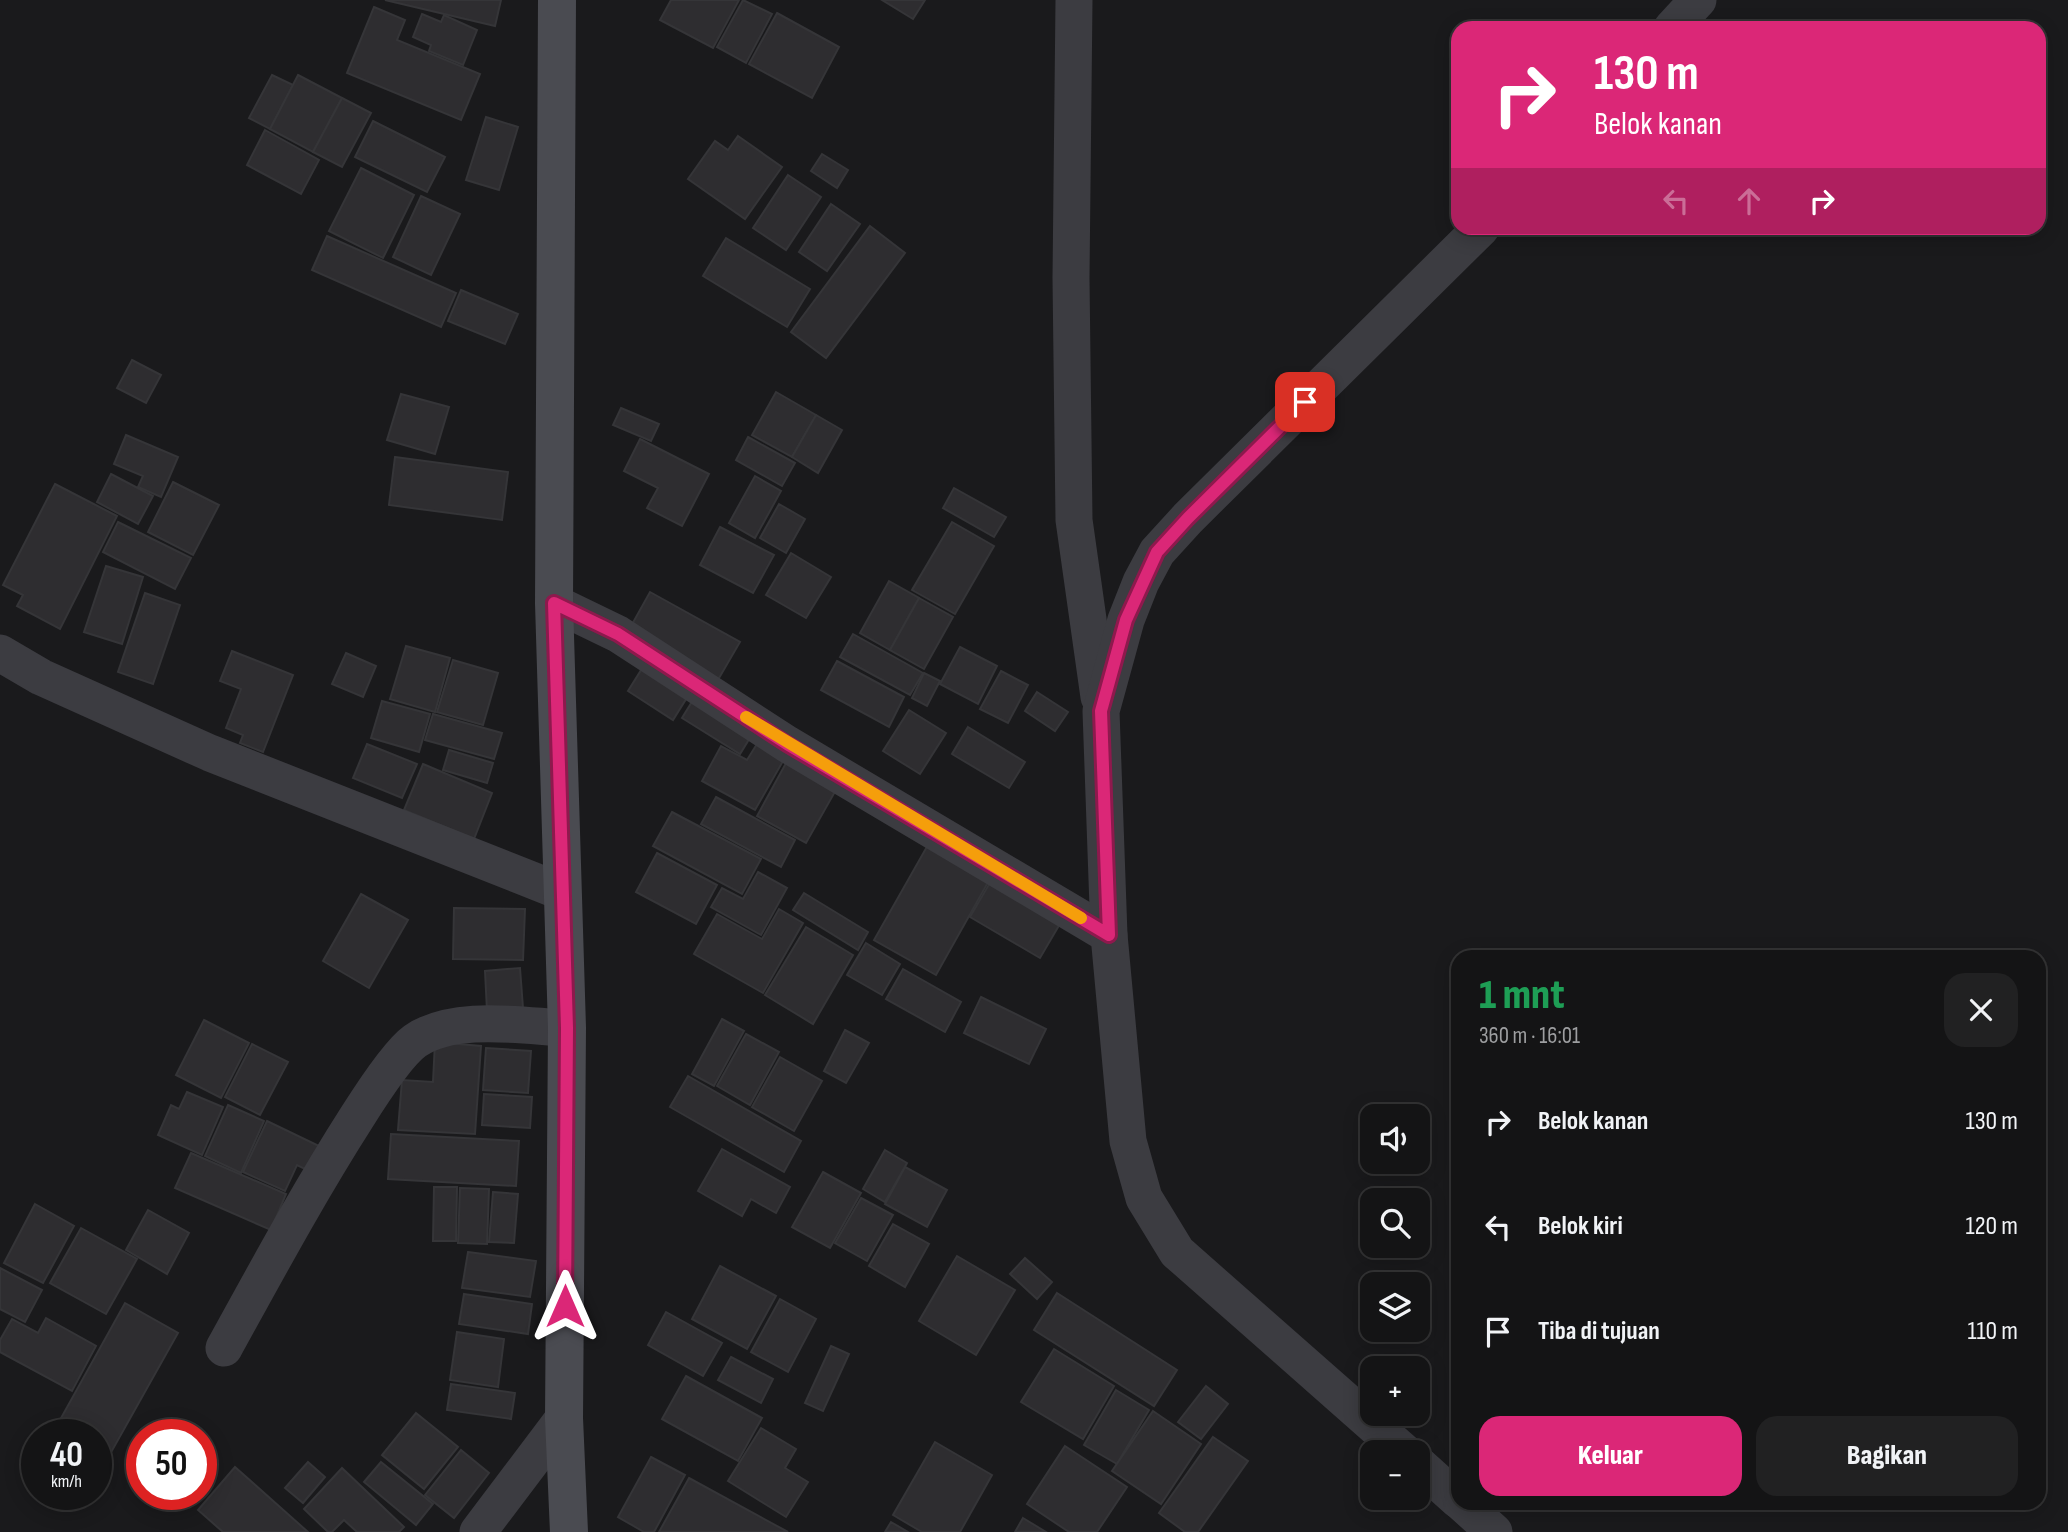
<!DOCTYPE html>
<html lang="id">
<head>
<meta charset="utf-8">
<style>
  :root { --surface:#141415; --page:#212122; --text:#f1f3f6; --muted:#9d9ea0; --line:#333334; --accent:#db2777 }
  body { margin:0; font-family:"Sofia Sans Condensed",sans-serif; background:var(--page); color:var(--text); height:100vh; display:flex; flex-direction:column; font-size:26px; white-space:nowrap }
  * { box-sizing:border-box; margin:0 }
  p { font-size:23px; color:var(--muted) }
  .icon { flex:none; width:38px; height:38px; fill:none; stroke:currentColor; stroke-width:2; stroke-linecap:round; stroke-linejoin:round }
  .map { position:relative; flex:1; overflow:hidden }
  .details { position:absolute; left:1451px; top:950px; width:595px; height:560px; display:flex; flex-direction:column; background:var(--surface); border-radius:21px; box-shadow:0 4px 18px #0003,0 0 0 2px var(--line) }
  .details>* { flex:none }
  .banner { position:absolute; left:1451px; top:21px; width:595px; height:214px; border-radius:21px; box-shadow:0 4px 18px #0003,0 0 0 2px var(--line); background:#db2777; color:#fff; overflow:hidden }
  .controls { position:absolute; left:1360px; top:1104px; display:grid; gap:14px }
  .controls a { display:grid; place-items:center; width:70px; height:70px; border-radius:14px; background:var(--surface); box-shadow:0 4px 18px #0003,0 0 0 2px var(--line); font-size:35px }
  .speed { position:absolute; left:21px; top:1419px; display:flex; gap:14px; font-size:35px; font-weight:700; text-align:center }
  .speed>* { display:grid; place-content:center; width:91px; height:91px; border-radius:50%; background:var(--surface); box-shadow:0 4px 18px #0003,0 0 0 2px var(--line); line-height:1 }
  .speed small { font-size:18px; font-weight:400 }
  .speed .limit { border:10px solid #d22; background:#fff; color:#111 }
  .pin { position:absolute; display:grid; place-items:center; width:60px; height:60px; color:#fff; margin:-30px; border-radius:14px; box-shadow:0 4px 10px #0006 }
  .me { position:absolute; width:77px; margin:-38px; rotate:0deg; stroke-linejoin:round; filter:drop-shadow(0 0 5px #0008) }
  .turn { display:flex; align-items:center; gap:24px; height:147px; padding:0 28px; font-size:32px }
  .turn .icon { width:91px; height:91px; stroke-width:2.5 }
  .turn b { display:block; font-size:49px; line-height:60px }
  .lanes { display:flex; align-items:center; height:66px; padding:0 28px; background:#0003; justify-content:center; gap:35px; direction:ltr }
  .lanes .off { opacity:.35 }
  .round { display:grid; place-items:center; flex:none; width:74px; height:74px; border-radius:21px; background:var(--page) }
  .summary { display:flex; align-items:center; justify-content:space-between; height:119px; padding:0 28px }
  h1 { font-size:42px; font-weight:800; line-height:52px; color:#1e9e55 }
  .cta { display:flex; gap:14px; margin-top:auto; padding:14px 28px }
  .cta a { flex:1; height:80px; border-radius:21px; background:var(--accent); color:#fff; font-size:28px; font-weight:800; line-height:80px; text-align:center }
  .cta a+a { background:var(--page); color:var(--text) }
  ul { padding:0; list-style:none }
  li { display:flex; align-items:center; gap:21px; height:105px; padding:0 28px }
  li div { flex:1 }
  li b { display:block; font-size:26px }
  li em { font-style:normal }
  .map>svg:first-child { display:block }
  .building { fill:#2e2d30; stroke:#353538; stroke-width:2 }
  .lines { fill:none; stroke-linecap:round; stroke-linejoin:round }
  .street { stroke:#3c3c41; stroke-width:37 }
  .secondary { stroke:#4a4b51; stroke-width:38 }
  .route-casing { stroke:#8e194d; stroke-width:18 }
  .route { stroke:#db2777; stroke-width:12 }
  .slow { stroke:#f59e0b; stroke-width:12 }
</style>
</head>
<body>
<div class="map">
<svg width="2068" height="1532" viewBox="0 0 2068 1532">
  <rect width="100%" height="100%" fill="#1a1a1c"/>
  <!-- building -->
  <g class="building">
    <polygon points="385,0 501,0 495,26"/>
    <polygon points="671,0 739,0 713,48 660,20"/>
    <polygon points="743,0 772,14 746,63 717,47"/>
    <polygon points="882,0 925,0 913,19"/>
    <polygon points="374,7 405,20 397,40 480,74 461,120 347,73"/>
    <polygon points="777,13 839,47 812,98 749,64"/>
    <polygon points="422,14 441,22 444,15 477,30 463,65 429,51 431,45 413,37"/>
    <polygon points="272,75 293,85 270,129 249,118"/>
    <polygon points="298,75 342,98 313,152 270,129"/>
    <polygon points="342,98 371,113 342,167 313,152"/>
    <polygon points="486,117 518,127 499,190 466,180"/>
    <polygon points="373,121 445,157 427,192 355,157"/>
    <polygon points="265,130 319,160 301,194 247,165"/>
    <polygon points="738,136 782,167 745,219 688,179 715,141 728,150"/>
    <polygon points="822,154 848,170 837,188 811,171"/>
    <polygon points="361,168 414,195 383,258 329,231"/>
    <polygon points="788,175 821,197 786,250 753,228"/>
    <polygon points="421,196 460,214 431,275 393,257"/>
    <polygon points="831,204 860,224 827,271 799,252"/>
    <polygon points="870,226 905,253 826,358 791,332"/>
    <polygon points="327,236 456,293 441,327 312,270"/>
    <polygon points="726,238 810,289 787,327 703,276"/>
    <polygon points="461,290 518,314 505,344 448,321"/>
    <polygon points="132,360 161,375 146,403 117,388"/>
    <polygon points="776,392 816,415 792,457 752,435"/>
    <polygon points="401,394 449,407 435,454 387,440"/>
    <polygon points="621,408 659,424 651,441 613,425"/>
    <polygon points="816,415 842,430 818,473 792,457"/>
    <polygon points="126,435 178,457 161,497 138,487 143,476 114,464"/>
    <polygon points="748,437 795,463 782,486 736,460"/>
    <polygon points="640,439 709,474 682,526 647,508 658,488 624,471"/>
    <polygon points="395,457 508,472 502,520 389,505"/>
    <polygon points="111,474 153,496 138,524 97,502"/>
    <polygon points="755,476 781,491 755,538 729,523"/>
    <polygon points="173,482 219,505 193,555 148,532"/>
    <polygon points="55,484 117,516 60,629 17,606 23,595 3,585"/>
    <polygon points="954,488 1006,517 994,537 943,508"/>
    <polygon points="779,504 805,519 786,553 760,538"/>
    <polygon points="118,522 191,558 175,589 103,552"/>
    <polygon points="952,522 994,546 955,614 912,590"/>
    <polygon points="720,527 774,555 753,593 700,565"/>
    <polygon points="791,553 831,577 806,618 766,595"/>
    <polygon points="106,566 143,577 122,644 84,632"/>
    <polygon points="889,581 919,598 890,650 860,633"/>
    <polygon points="650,592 740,642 715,685 626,635"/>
    <polygon points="145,593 180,605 153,684 118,672"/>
    <polygon points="919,598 953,617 924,669 890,650"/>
    <polygon points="853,634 923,673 910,695 840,657"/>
    <polygon points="406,646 450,658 435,712 390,699"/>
    <polygon points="960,647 997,666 978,704 940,684"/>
    <polygon points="232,651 293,675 263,752 240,743 243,735 226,728 241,689 220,681"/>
    <polygon points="346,653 376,666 363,697 332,684"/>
    <polygon points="648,659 693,688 673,720 628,691"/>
    <polygon points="453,660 498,673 483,725 437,712"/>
    <polygon points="837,661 904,697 889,727 821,690"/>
    <polygon points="1001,671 1028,685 1008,723 980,709"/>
    <polygon points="924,673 940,681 927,706 912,698"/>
    <polygon points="698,692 756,728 740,754 682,718"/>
    <polygon points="1037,692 1068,712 1055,731 1025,711"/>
    <polygon points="382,701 430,714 419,752 371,738"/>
    <polygon points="909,710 946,733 920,774 883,751"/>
    <polygon points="433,714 502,733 494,759 425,740"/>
    <polygon points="968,727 1025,762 1009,788 952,754"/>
    <polygon points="760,739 787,754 755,810 702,781 721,746 747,760"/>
    <polygon points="367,744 417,764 402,798 353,778"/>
    <polygon points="449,750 493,763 487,783 443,770"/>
    <polygon points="791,754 841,781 806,843 757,816"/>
    <polygon points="423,764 492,793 474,839 404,810"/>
    <polygon points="716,797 795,840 781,867 701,824"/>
    <polygon points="672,812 761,859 742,894 653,846"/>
    <polygon points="929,843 991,877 936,975 874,940"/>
    <polygon points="657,853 717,885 696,924 636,892"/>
    <polygon points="758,872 787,888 761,935 711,907 722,888 743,899"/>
    <polygon points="991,881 1061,922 1040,958 970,917"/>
    <polygon points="804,893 868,932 858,950 793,910"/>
    <polygon points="361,894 408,920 369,988 323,961"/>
    <polygon points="454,908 525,909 523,960 453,959"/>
    <polygon points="779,909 803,923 763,993 694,954 717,914 762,939"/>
    <polygon points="806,927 853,955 813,1024 765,995"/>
    <polygon points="866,943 900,964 882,995 847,975"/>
    <polygon points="520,968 523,1008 487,1011 485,971"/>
    <polygon points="903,969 961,1002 945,1032 886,999"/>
    <polygon points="981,997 1046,1029 1029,1064 964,1033"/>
    <polygon points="722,1019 744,1031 714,1086 692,1074"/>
    <polygon points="204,1020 249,1043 221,1098 176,1075"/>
    <polygon points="845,1030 869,1043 846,1083 824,1071"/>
    <polygon points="746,1034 779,1052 750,1105 717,1086"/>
    <polygon points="435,1042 481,1046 475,1134 398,1130 402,1080 433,1082"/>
    <polygon points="252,1044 288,1062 260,1115 225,1097"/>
    <polygon points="486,1048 531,1051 528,1093 483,1090"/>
    <polygon points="780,1057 822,1081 794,1131 752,1107"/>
    <polygon points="688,1076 801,1141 784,1172 670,1107"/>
    <polygon points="187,1092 223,1107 202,1155 158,1135 171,1105 179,1109"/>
    <polygon points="484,1094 532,1097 530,1128 482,1125"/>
    <polygon points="228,1105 264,1121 241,1173 205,1156"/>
    <polygon points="267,1121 319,1146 307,1170 297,1165 285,1191 243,1172"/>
    <polygon points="391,1134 519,1141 516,1186 388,1179"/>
    <polygon points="722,1149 790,1187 776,1213 751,1199 742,1216 698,1191"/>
    <polygon points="885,1150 907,1163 885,1202 863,1189"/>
    <polygon points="191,1153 286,1194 271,1230 175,1188"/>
    <polygon points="905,1167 947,1190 927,1227 885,1204"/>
    <polygon points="823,1172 861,1193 830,1248 792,1227"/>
    <polygon points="434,1187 457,1187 456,1241 433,1241"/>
    <polygon points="460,1188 489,1189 487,1244 458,1243"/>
    <polygon points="493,1192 518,1194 514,1243 489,1242"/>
    <polygon points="861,1198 893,1215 867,1261 835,1243"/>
    <polygon points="35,1204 74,1226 43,1283 4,1263"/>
    <polygon points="148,1210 189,1233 167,1274 126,1250"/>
    <polygon points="893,1224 929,1244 905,1287 869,1266"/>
    <polygon points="81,1228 137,1259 106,1314 50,1283"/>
    <polygon points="468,1252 536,1261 530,1297 462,1288"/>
    <polygon points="957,1256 1015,1290 976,1355 919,1321"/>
    <polygon points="1025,1258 1052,1282 1037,1299 1010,1274"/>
    <polygon points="720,1266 776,1296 747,1349 692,1319"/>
    <polygon points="0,1268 42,1290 25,1322 0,1309"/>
    <polygon points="1057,1293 1177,1370 1154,1406 1034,1330"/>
    <polygon points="464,1294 532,1304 528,1334 459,1324"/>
    <polygon points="780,1299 816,1319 788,1372 751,1352"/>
    <polygon points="125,1303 178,1333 109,1456 96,1449 96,1435 70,1435 56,1427"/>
    <polygon points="666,1312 722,1343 703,1376 648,1345"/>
    <polygon points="46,1318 96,1346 72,1391 0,1352 0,1340 12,1319 38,1333"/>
    <polygon points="457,1332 504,1339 498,1387 450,1380"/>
    <polygon points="831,1346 849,1354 823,1411 805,1403"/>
    <polygon points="1054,1349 1114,1386 1083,1439 1021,1402"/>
    <polygon points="731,1357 773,1379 761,1403 718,1380"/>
    <polygon points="686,1376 762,1418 738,1461 662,1419"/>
    <polygon points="451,1384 515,1393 511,1419 447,1410"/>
    <polygon points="1206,1386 1228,1404 1201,1439 1178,1422"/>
    <polygon points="1116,1390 1149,1410 1117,1464 1084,1445"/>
    <polygon points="1153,1411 1201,1444 1161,1504 1112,1471"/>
    <polygon points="416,1413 458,1447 424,1489 382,1455"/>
    <polygon points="761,1428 796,1449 785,1468 808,1482 786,1517 728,1481"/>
    <polygon points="1213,1437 1248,1461 1198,1532 1185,1532 1159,1513"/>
    <polygon points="935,1442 992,1475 960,1532 922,1532 893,1515"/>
    <polygon points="1065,1446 1127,1487 1097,1532 1069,1532 1027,1504"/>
    <polygon points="461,1450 489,1473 454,1518 425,1495"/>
    <polygon points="651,1457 685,1475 654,1532 644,1532 618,1517"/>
    <polygon points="308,1462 325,1477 303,1503 285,1488"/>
    <polygon points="381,1462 433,1504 416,1525 364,1482"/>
    <polygon points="235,1467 308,1532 223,1532 198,1510"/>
    <polygon points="342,1468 404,1527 399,1532 357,1532 344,1520 332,1532 328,1532 304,1509"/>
    <polygon points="689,1478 788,1532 659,1532"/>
    <polygon points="1023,1518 1046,1532 1015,1532"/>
    <polygon points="891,1522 908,1532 885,1532"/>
  </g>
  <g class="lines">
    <!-- street -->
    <g class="street">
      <polyline points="1074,0 1071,278 1074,520 1099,697"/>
      <polyline points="1672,28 1698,0"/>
      <polyline points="554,603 618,634 787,744 1109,935"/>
      <polyline points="0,653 41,677 210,753 562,892"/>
      <path d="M224,1348C267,1270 309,1192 357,1117C369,1098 398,1053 415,1041C454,1014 522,1026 567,1028"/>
      <polyline points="1404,1452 1177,1252 1144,1198 1128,1141 1109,935 1101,711 1126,620 1141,582 1157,552 1188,518 1481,228"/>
      <polyline points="1418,1464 1458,1500"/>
      <polyline points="1462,1503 1494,1532"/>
      <polyline points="478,1532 564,1418"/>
    </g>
    <!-- secondary -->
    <polyline class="secondary" points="557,0 554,603 567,1028 564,1418 569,1532"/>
  </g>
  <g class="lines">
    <!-- route casing -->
    <g class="route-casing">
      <polyline id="route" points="565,1306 567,1028 554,603 618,634 787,744 1109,935 1101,711 1126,620 1157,552 1188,518 1305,402"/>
    </g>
    <!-- route -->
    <use href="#route" class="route"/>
    <!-- slow -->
    <polyline class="slow" points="746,717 1081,918"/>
  </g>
</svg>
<div class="controls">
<a><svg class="icon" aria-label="sound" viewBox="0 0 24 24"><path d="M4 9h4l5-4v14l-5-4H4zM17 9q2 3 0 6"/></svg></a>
<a><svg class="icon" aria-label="search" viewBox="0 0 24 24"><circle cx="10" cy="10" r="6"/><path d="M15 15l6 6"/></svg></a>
<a><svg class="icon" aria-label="layers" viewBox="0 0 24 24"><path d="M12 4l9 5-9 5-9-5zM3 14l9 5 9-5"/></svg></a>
<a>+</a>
<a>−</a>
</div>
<div class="speed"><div>40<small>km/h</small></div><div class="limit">50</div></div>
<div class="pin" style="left:1305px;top:402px;background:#d93025"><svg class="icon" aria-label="arrive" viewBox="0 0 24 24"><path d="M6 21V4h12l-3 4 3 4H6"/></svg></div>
<svg class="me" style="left:565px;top:1306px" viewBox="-20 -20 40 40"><path d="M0-17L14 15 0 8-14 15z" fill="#db2777" stroke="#fff" stroke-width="4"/></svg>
<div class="banner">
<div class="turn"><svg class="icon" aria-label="right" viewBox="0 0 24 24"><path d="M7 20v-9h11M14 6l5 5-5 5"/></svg><div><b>130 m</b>Belok kanan</div></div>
<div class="lanes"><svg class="icon off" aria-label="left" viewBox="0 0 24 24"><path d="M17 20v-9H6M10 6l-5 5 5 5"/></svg><svg class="icon off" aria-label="ahead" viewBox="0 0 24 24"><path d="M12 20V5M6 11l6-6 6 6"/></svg><svg class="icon" aria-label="right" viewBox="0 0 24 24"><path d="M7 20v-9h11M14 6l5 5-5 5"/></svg></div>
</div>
<section class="details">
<div class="summary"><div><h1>1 mnt</h1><p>360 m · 16:01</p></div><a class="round"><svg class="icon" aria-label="close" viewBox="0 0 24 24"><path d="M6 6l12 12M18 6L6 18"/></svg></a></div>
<ul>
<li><svg class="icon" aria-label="right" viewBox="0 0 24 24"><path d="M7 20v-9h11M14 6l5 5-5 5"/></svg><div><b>Belok kanan</b></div><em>130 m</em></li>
<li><svg class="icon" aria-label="left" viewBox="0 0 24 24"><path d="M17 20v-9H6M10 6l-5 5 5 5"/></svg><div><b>Belok kiri</b></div><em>120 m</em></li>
<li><svg class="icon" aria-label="arrive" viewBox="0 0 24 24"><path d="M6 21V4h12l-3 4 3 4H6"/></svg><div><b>Tiba di tujuan</b></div><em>110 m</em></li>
</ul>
<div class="cta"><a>Keluar</a><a>Bagikan</a></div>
</section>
</div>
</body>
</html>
